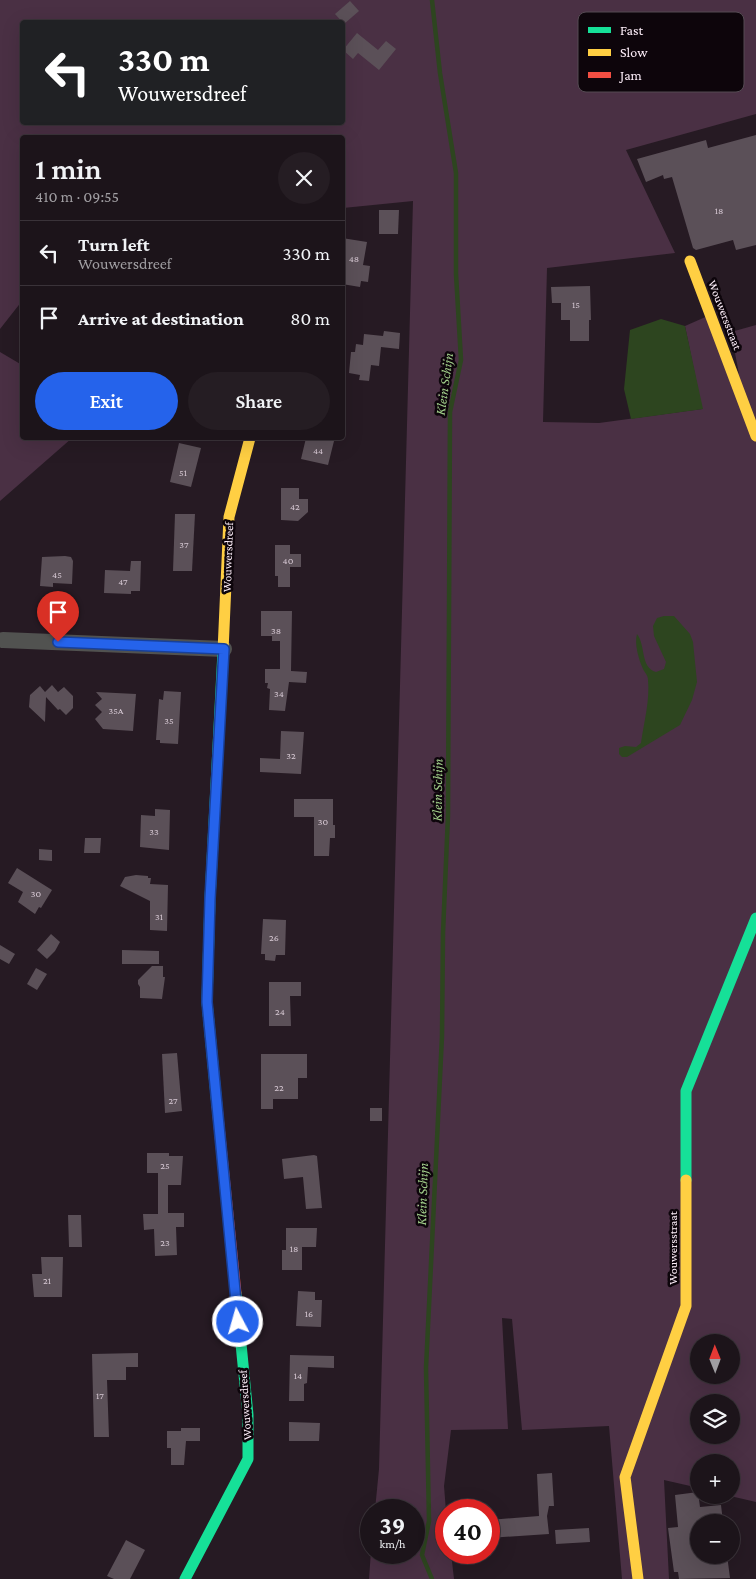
<!DOCTYPE html>
<html lang="en">
<head>
<meta charset="utf-8">
<style>
  :root { --surface:#1c141a; --page:#251d23; --text:#f1f3f6; --muted:#a09ea2; --line:#3a3339; --accent:#2563eb }
  body { margin:0; font-family:"Crimson Pro",serif; background:var(--page); color:var(--text); height:100vh; display:flex; flex-direction:column; font-size:19px; white-space:nowrap }
  * { box-sizing:border-box; margin:0 }
  p { font-size:16px; color:var(--muted) }
  .icon { flex:none; width:28px; height:28px; fill:none; stroke:currentColor; stroke-width:2; stroke-linecap:round; stroke-linejoin:round }
  .map { position:relative; flex:1; overflow:hidden }
  .details { position:absolute; left:20px; top:135px; width:325px; height:305px; display:flex; flex-direction:column; background:var(--surface); border-radius:5px; box-shadow:0 5px 20px #0002,0 0 0 1px var(--line) }
  .details>* { flex:none }
  .banner { position:absolute; left:20px; top:20px; width:325px; height:105px; border-radius:5px; box-shadow:0 5px 20px #0002,0 0 0 1px var(--line); background:#202124; color:#fff; overflow:hidden }
  .needle { width:32px; rotate:359deg }
  .controls { position:absolute; left:690px; top:1334px; display:grid; gap:10px }
  .controls a { display:grid; place-items:center; width:50px; height:50px; border-radius:50%; background:var(--surface); box-shadow:0 5px 20px #0002,0 0 0 1px var(--line); font-size:25px }
  .speed { position:absolute; left:360px; top:1499px; display:flex; gap:10px; font-size:25px; font-weight:700; text-align:center }
  .speed>* { display:grid; place-content:center; width:65px; height:65px; border-radius:50%; background:var(--surface); box-shadow:0 5px 20px #0002,0 0 0 1px var(--line); line-height:1 }
  .speed small { font-size:12px; font-weight:400 }
  .speed .limit { border:8px solid #d22; background:#fff; color:#111 }
  .pin { position:absolute; display:grid; place-items:center; width:42px; height:42px; color:#fff; margin:-51px -21px; border-radius:50% 50% 50% 0; rotate:-45deg; box-shadow:0 0 5px #0007 }
  .pin .icon { rotate:45deg }
  .me { position:absolute; width:55px; margin:-28px; rotate:354deg; stroke-linejoin:round; filter:drop-shadow(0 0 4px #0008) }
  .turn { display:flex; align-items:center; gap:18px; height:105px; padding:0 15px; font-size:22px }
  .turn .icon { width:65px; height:65px; stroke-width:2.5 }
  .turn b { display:block; font-size:35px; line-height:42px }
  .round { display:grid; place-items:center; flex:none; width:52px; height:52px; border-radius:26px; background:var(--page) }
  .overview { display:flex; align-items:center; justify-content:space-between; height:85px; padding:0 15px }
  h1 { font-size:30px; font-weight:600; line-height:38px }
  .cta { display:flex; gap:10px; margin-top:auto; padding:10px 15px }
  .cta a { flex:1; height:58px; border-radius:30px; background:var(--accent); color:#fff; font-size:20px; font-weight:600; line-height:58px; text-align:center }
  .cta a+a { background:var(--page); color:var(--text) }
  ul { padding:0; list-style:none }
  li { display:flex; align-items:center; gap:15px; height:65px; padding:0 15px; border-top:1px solid var(--line) }
  li div { flex:1 }
  li b { display:block; font-size:19px }
  li em { font-style:normal }
  .map>svg:first-child { display:block }
  .green { fill:#4a3044; fill-rule:evenodd }
  .water { fill:#2d451f }
  .lines { fill:none; stroke-linecap:round; stroke-linejoin:round }
  .stream { stroke:#2d451f; stroke-width:4.5 }
  .building { fill:#5b5058 }
  .street { stroke:#515250; stroke-width:16 }
  .fast { stroke:#16e098; stroke-width:11 }
  .slow { stroke:#ffcf43; stroke-width:11 }
  .jam { stroke:#f24e42; stroke-width:11 }
  .route-casing { stroke:#184099; stroke-width:12 }
  .route { stroke:#2563eb; stroke-width:9 }
  .labels { text-anchor:middle; stroke-width:5; stroke-linejoin:round; paint-order:stroke }
  .number-label { font-size:10px; fill:#d5c7d2 }
  .street-label { font-size:12px; fill:#feeffa; stroke:#0d050b }
  .water-label { font-size:14px; font-style:italic; fill:#a1ce8a; stroke:#0d050b }
  .key { fill:#0d050b; stroke:#554b53; stroke-width:1 }
  .key-label { font-size:14px; fill:#feeffa }
</style>
</head>
<body>
<div class="map">
<svg width="756" height="1579" viewBox="0 0 756 1579">
  <rect width="100%" height="100%" fill="#261a23"/>
  <!-- green -->
  <g class="green">
    <path d="M0,0H756V114L626,150L675,253L547,268L543,422L599,423L702,409L685,326L710,315L739,374L731,332L756,325V1502L726,1495H731V1462H699V1488L664,1480L669,1579H622L609,1426L522,1430L512,1319L502,1318L508,1429L451,1430L444,1486L446,1511V1552L451,1553L454,1579H369L371,1551L414,1552V1510H375L379,1469L413,201L343,208L342,138H22V301L0,329ZM22,22H342V122H22ZM699,1342H731V1375H699ZM699,1402H731V1435H699Z"/>
    <polygon points="0,352 22,365 22,438 72,438 0,501"/>
  </g>
  <!-- water -->
  <g class="water">
    <polygon points="661,319 685,326 703,409 631,419 624,389 630,330"/>
    <path d="M664,616H674L690,634L693,642L697,682L692,700L680,725L627,757H622L619,754V748L625,746L636,747L641,743C644,722 650,700 648,680C648,675 645,673 643,669C639,660 634,644 637,634C646,646 640,667 656,672L664,669L666,662L654,636L653,626L657,618Z"/>
  </g>
  <g class="lines">
    <!-- stream -->
    <polyline class="stream" points="432,0 440,73 456,173 456,274 461,360 450,412 448,815 443,933 442,1036 426,1368 429,1521 422,1555 432,1579"/>
  </g>
  <!-- building -->
  <g class="building">
    <polygon points="350,1 359,11 344,24 335,14"/>
    <polygon points="357,33 378,50 386,41 396,49 379,70 358,53 353,59 343,50"/>
    <polygon points="756,135 756,245 736,250 733,240 696,250 693,248 672,177 664,179 663,175 646,182 637,159 706,140 708,148"/>
    <polygon points="379,210 399,210 398,234 379,234"/>
    <polygon points="342,238 367,242 363,265 370,266 368,282 361,281 360,287 342,284 342,269 345,251 342,251"/>
    <polygon points="590,286 591,320 589,320 589,341 570,341 570,320 561,320 561,303 552,303 551,287"/>
    <polygon points="384,331 400,333 399,349 381,347 379,366 371,365 369,381 359,380 360,375 349,373 351,352 355,352 356,344 363,345 364,334 383,336"/>
    <polygon points="306,438 326,438 325,439 334,441 328,465 301,459"/>
    <polygon points="179,443 201,448 191,487 170,482"/>
    <polygon points="281,488 299,488 299,499 308,499 308,512 298,521 281,520"/>
    <polygon points="175,514 195,514 192,571 173,571"/>
    <polygon points="275,545 290,545 290,554 301,554 301,567 290,567 290,587 278,587 278,576 275,576"/>
    <polygon points="65,556 71,557 73,561 72,584 53,583 53,587 40,586 42,557"/>
    <polygon points="131,561 141,561 140,591 131,591 131,594 104,593 105,570 130,571"/>
    <polygon points="261,611 292,611 291,671 307,672 306,683 289,682 285,711 269,710 270,689 267,688 268,683 265,683 265,669 280,669 280,641 272,641 272,636 261,636"/>
    <polygon points="52,685 58,692 64,687 73,696 73,708 66,715 60,709 58,710 46,697 45,722 29,707 30,695 40,686 45,692"/>
    <polygon points="164,691 181,692 178,744 160,743 160,740 156,740 159,699 163,700"/>
    <polygon points="96,692 136,694 133,731 103,729 95,719 102,712 95,705 102,699"/>
    <polygon points="281,731 304,732 301,774 260,772 260,758 280,759"/>
    <polygon points="294,799 333,799 333,825 335,825 335,838 330,838 329,856 314,856 314,817 294,817"/>
    <polygon points="155,809 170,810 169,850 140,847 141,815 155,816"/>
    <polygon points="85,838 101,838 100,853 84,853"/>
    <polygon points="39,849 52,850 52,861 39,860"/>
    <polygon points="17,868 52,890 41,908 39,907 35,914 18,902 23,892 8,883"/>
    <polygon points="136,875 148,876 148,878 151,878 150,884 168,885 167,931 150,930 150,901 120,886 125,877"/>
    <polygon points="263,919 286,920 285,955 276,955 275,961 265,960 265,954 261,954"/>
    <polygon points="51,934 60,942 55,951 47,959 37,950"/>
    <polygon points="0,945 15,954 9,964 0,959"/>
    <polygon points="122,950 159,951 159,964 122,964"/>
    <polygon points="152,966 163,966 163,977 165,977 162,999 140,998 140,987 138,984 138,980"/>
    <polygon points="36,968 47,974 37,990 27,984"/>
    <polygon points="269,982 301,982 301,996 290,996 291,1026 269,1026"/>
    <polygon points="177,1053 182,1111 165,1113 162,1054"/>
    <polygon points="261,1054 307,1054 307,1078 298,1078 298,1099 273,1099 273,1109 261,1109"/>
    <rect x="370" y="1108" width="12" height="13"/>
    <polygon points="147,1153 169,1153 169,1156 183,1156 181,1185 168,1185 168,1213 184,1213 184,1227 176,1227 177,1255 155,1256 154,1229 144,1230 143,1214 158,1214 158,1173 147,1173"/>
    <polygon points="314,1155 317,1156 322,1208 306,1209 303,1177 284,1179 282,1159"/>
    <polygon points="68,1215 81,1215 82,1247 69,1247"/>
    <polygon points="286,1228 317,1228 316,1247 302,1247 302,1270 282,1270 282,1250 286,1250"/>
    <polygon points="41,1257 63,1257 62,1297 34,1297 32,1274 42,1274"/>
    <polygon points="298,1291 315,1292 315,1300 322,1300 321,1327 296,1326"/>
    <polygon points="138,1353 138,1367 126,1367 126,1380 107,1380 109,1437 94,1437 92,1354"/>
    <polygon points="290,1355 334,1356 334,1368 308,1367 307,1383 304,1384 304,1401 289,1401"/>
    <polygon points="289,1422 320,1423 319,1441 289,1441"/>
    <polygon points="181,1428 200,1428 200,1441 186,1441 184,1465 171,1465 171,1448 167,1448 167,1431 181,1431"/>
    <polygon points="552,1473 554,1506 549,1506 547,1516 549,1534 489,1538 489,1520 539,1516 537,1474"/>
    <polygon points="698,1492 700,1507 721,1505 723,1522 699,1522 699,1555 727,1555 730,1578 679,1579 678,1572 674,1572 668,1528 678,1527 675,1495"/>
    <polygon points="589,1528 590,1542 556,1544 555,1530"/>
    <polygon points="126,1540 145,1550 130,1579 114,1579 107,1576"/>
  </g>
  <g class="lines">
    <!-- street -->
    <polyline class="street" points="3,640 224,649"/>
    <!-- fast -->
    <g class="fast">
      <polyline points="217,1106 207,1002 210,899 223,651"/>
      <polyline points="686,1180 686,1091 756,918"/>
      <polyline points="185,1579 248,1459 248,1415 236,1293"/>
    </g>
    <!-- slow -->
    <g class="slow">
      <polyline points="690,261 756,436"/>
      <polyline points="223,651 229,517 250,438"/>
      <polyline points="638,1579 625,1477 686,1306 686,1180"/>
    </g>
    <!-- jam -->
    <polyline class="jam" points="217,1106 236,1293"/>
  </g>
  <g class="lines">
    <!-- route casing -->
    <g class="route-casing">
      <polyline id="route" points="58,642 224,649 210,899 207,1002 238,1322"/>
    </g>
    <!-- route -->
    <use href="#route" class="route"/>
  </g>
  <g class="labels">
    <!-- number labels -->
    <g class="number-label">
      <text x="719" y="214">18</text>
      <text x="354" y="262">48</text>
      <text x="576" y="308">15</text>
      <text x="318" y="454">44</text>
      <text x="183" y="476">51</text>
      <text x="295" y="510">42</text>
      <text x="184" y="548">37</text>
      <text x="288" y="564">40</text>
      <text x="57" y="578">45</text>
      <text x="123" y="585">47</text>
      <text x="276" y="634">38</text>
      <text x="279" y="697">34</text>
      <text x="116" y="714">35A</text>
      <text x="169" y="724">35</text>
      <text x="291" y="759">32</text>
      <text x="323" y="825">30</text>
      <text x="154" y="835">33</text>
      <text x="36" y="897">30</text>
      <text x="159" y="920">31</text>
      <text x="274" y="941">26</text>
      <text x="280" y="1015">24</text>
      <text x="279" y="1091">22</text>
      <text x="173" y="1104">27</text>
      <text x="165" y="1169">25</text>
      <text x="165" y="1246">23</text>
      <text x="294" y="1252">18</text>
      <text x="47" y="1284">21</text>
      <text x="309" y="1317">16</text>
      <text x="298" y="1379">14</text>
      <text x="100" y="1399">17</text>
    </g>
    <!-- street labels -->
    <g class="street-label">
      <text transform="translate(725 315) rotate(69)" y="4">Wouwersstraat</text>
      <text transform="translate(228 557) rotate(-88)" y="4">Wouwersdreef</text>
      <text transform="translate(673 1248) rotate(-90)" y="4">Wouwersstraat</text>
      <text transform="translate(245 1405) rotate(-94)" y="4">Wouwersdreef</text>
    </g>
    <!-- water labels -->
    <g class="water-label">
      <text transform="translate(444 384) rotate(-82)" y="5">Klein Schijn</text>
      <text transform="translate(437 790) rotate(-89)" y="5">Klein Schijn</text>
      <text transform="translate(422 1194) rotate(-88)" y="5">Klein Schijn</text>
    </g>
  </g>
  <!-- legend -->
  <rect x="578" y="12" width="166" height="80" rx="8" class="key"/>
  <rect x="588" y="27" width="23" height="6" fill="#16e098"/>
  <rect x="588" y="49" width="23" height="7" fill="#ffcf43"/>
  <rect x="588" y="72" width="23" height="6" fill="#f24e42"/>
  <g class="key-label">
    <text x="620" y="35">Fast</text>
    <text x="620" y="57">Slow</text>
    <text x="620" y="80">Jam</text>
  </g>
</svg>
<div class="controls">
<a><svg class="needle" viewBox="-14 -14 28 28"><path d="M0-13l5 13h-10z" fill="#e53935"/><path d="M0 13l5-13h-10z" fill="#a09ea2"/></svg></a>
<a><svg class="icon" aria-label="layers" viewBox="0 0 24 24"><path d="M12 4l9 5-9 5-9-5zM3 14l9 5 9-5"/></svg></a>
<a>+</a>
<a>−</a>
</div>
<div class="speed"><div>39<small>km/h</small></div><div class="limit">40</div></div>
<div class="pin" style="left:58px;top:642px;background:#d93025"><svg class="icon" aria-label="arrive" viewBox="0 0 24 24"><path d="M6 21V4h12l-3 4 3 4H6"/></svg></div>
<svg class="me" style="left:238px;top:1322px" viewBox="-20 -20 40 40"><circle r="17" fill="#2563eb" stroke="#fff" stroke-width="3"/><path d="M0-11L8 9 0 5-8 9z" fill="#fff"/></svg>
<div class="banner">
<div class="turn"><svg class="icon" aria-label="left" viewBox="0 0 24 24"><path d="M17 20v-9H6M10 6l-5 5 5 5"/></svg><div><b>330 m</b>Wouwersdreef</div></div>
</div>
<section class="details">
<div class="overview"><div><h1>1 min</h1><p>410 m · 09:55</p></div><a class="round"><svg class="icon" aria-label="close" viewBox="0 0 24 24"><path d="M6 6l12 12M18 6L6 18"/></svg></a></div>
<ul>
<li><svg class="icon" aria-label="left" viewBox="0 0 24 24"><path d="M17 20v-9H6M10 6l-5 5 5 5"/></svg><div><b>Turn left</b><p>Wouwersdreef</p></div><em>330 m</em></li>
<li><svg class="icon" aria-label="arrive" viewBox="0 0 24 24"><path d="M6 21V4h12l-3 4 3 4H6"/></svg><div><b>Arrive at destination</b></div><em>80 m</em></li>
</ul>
<div class="cta"><a>Exit</a><a>Share</a></div>
</section>
</div>
</body>
</html>
